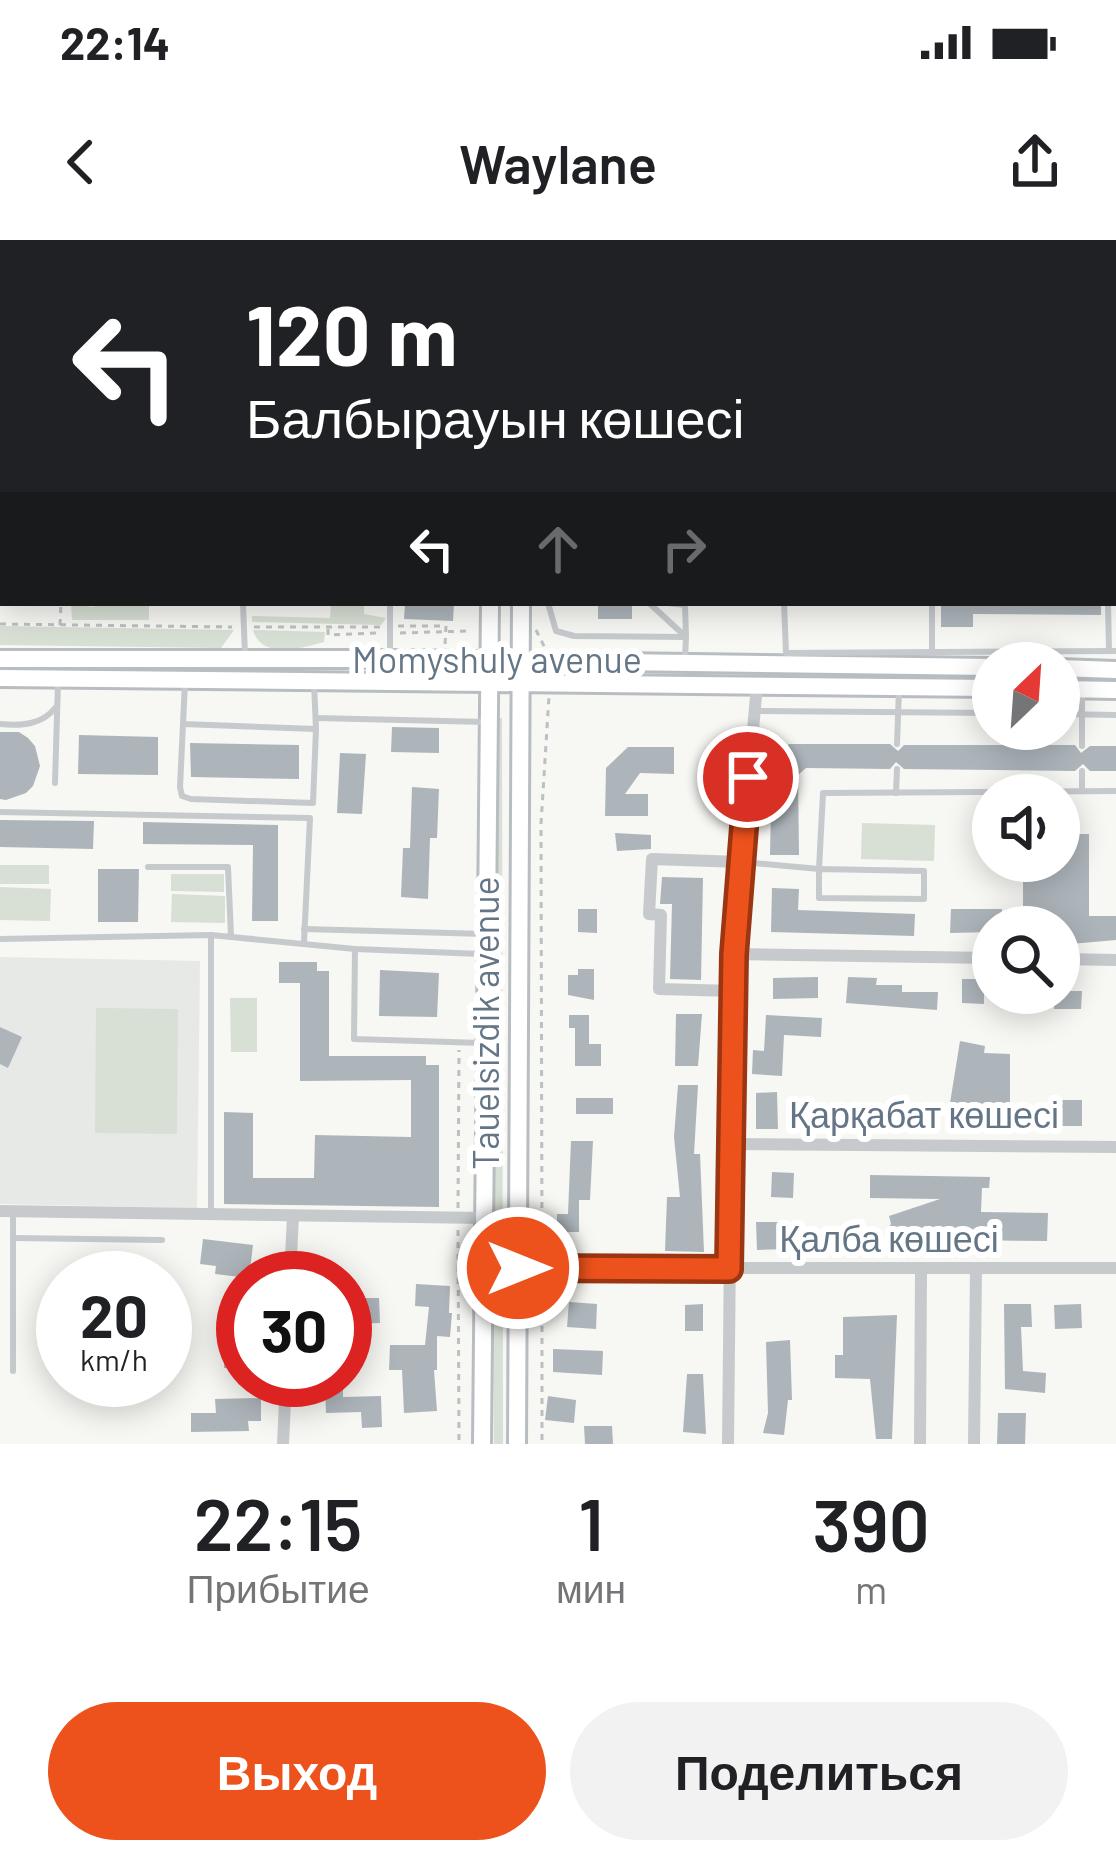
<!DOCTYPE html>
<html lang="ru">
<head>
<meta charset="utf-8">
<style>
  :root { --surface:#fff; --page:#f2f2f2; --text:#202124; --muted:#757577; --accent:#ee521c }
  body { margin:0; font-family:Barlow,sans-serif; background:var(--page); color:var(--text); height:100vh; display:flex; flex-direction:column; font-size:45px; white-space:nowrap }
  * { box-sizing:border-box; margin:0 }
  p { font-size:39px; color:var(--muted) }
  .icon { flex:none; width:66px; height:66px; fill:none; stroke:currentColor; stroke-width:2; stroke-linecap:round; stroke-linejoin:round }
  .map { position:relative; height:1204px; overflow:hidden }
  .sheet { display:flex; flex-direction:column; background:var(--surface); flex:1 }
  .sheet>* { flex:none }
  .banner { position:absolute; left:0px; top:0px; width:1116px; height:366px; box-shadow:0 6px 30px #0003; background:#202124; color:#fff; overflow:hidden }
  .needle { width:78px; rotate:25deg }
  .tools { position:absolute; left:972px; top:402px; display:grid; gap:24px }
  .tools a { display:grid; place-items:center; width:108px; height:108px; border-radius:50%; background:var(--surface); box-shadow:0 6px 30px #0003; font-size:60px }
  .speed { position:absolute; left:36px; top:1011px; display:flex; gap:24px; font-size:60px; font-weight:700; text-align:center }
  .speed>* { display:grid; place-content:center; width:156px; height:156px; border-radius:50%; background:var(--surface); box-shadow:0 6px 30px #0003; line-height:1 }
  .speed small { font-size:30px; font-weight:400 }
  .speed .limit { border:18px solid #d22; background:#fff; color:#111 }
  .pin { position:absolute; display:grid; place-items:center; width:102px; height:102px; color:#fff; margin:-51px; border:6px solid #fff; border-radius:50%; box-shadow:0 3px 12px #0007 }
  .me { position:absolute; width:132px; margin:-66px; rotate:90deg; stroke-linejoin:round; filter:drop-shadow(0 0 9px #0008) }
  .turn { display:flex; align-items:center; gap:42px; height:252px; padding:0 48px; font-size:54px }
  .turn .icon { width:156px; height:156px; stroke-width:2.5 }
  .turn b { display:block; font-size:84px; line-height:102px }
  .lanes { display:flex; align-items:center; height:114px; padding:0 48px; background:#0003; justify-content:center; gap:60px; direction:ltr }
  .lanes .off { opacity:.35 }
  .eta { display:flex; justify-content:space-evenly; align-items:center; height:204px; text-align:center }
  .eta b { font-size:72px; font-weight:600; line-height:84px }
  .action { display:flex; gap:24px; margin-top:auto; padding:24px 48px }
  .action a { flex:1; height:138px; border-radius:72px; background:var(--accent); color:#fff; font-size:48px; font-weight:600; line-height:138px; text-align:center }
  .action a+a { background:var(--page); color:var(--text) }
  .status { display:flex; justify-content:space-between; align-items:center; height:84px; padding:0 60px; background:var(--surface); direction:ltr }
  .status svg { height:33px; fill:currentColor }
  header { display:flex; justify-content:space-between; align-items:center; height:156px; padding:0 48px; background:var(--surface); font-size:54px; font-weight:600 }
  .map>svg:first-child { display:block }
  .built { fill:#e7e9e7 }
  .green { fill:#d8dfd4 }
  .building { fill:#adb5bb }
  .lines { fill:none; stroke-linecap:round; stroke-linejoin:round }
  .secondary-casing { stroke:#b8bdc2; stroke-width:22 }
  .path { stroke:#bdc0c2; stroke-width:3; stroke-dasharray:6 6; stroke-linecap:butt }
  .lane { stroke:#c6cacd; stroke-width:6 }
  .street { stroke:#c6cacd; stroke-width:12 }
  .secondary { stroke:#fff; stroke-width:16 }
  .route-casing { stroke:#9b3512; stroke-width:30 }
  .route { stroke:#ee521c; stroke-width:21 }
  .labels { text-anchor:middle; stroke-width:12; stroke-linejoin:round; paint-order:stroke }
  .street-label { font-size:36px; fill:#647686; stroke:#fff }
</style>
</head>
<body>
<div class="status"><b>22:14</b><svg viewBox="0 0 49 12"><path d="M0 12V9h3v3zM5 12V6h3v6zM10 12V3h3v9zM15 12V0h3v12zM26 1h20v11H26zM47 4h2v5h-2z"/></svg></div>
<header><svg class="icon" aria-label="back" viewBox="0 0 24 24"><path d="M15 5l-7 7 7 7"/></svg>Waylane<svg class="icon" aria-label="share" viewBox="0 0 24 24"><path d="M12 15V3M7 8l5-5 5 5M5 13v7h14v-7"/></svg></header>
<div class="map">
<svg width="1116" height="1204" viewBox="0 0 1116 1204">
  <rect width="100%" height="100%" fill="#f7f7f3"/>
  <!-- built -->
  <polygon class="built" points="0,717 200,721 197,968 0,964"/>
  <!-- green -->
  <g class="green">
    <polygon points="71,363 92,367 105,363 149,363 149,380 72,380"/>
    <polygon points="331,363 364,363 364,374 386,378 381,385 252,382 252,376 330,378"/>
    <polygon points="0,386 234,390 221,408 0,405"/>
    <path d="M253,390L325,392L324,402C301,408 261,420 253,390Z"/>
    <polygon points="492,478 502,478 503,1204 494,1204"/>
    <polygon points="862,583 935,585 934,621 861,619"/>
    <rect x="0" y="625" width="49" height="19"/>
    <polygon points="171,634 224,634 224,652 171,651"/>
    <polygon points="0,647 51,649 50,681 0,680"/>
    <polygon points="172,654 225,656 225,683 171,682"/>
    <polygon points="230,758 257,758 257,812 231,812"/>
    <polygon points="96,768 178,769 177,894 95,893"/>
  </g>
  <!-- building -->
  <g class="building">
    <polygon points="405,363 454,363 453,381 404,379"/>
    <rect x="598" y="363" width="34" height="16"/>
    <polygon points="941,363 1101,363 1101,375 973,374 973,387 941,387"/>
    <polygon points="392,487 439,488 439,513 391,512"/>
    <polygon points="0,492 19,492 28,498 35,506 40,526 33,546 26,553 6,560 0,559"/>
    <polygon points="79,495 158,497 158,535 78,534"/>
    <polygon points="190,503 299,505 299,539 191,537"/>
    <polygon points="789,504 890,504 898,511 904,505 1075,505 1081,513 1090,506 1116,506 1116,531 1090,531 1083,524 1075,531 904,529 896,522 890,529 806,528 798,535 799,615 770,615 772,522"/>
    <polygon points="628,507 674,507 674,534 640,533 625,554 648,554 648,576 605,576 606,528"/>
    <polygon points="340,513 366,514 362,574 337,573"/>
    <polygon points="412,547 439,549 437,598 430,598 428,659 401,657 403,608 410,608"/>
    <polygon points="0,580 94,581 93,609 0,607"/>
    <polygon points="143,582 278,585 278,681 252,681 253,605 143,604"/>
    <polygon points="615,593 651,595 651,609 617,611"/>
    <polygon points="1059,594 1089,594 1089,676 1116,676 1116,700 1059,705 1059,687 1023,687 1023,621 1059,621"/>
    <polygon points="98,629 139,629 138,682 98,682"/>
    <polygon points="662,637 703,638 701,740 670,739 672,664 660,664"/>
    <polygon points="772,648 799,649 798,670 915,674 914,696 771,692"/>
    <polygon points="578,669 597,669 597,693 578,692"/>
    <polygon points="951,669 1002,669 1001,687 993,687 993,692 950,693"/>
    <polygon points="279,722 317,722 317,731 329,731 329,816 426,816 426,825 439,825 439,967 224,964 224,872 253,873 253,938 314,938 315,895 411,897 411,840 300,841 300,743 279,743"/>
    <polygon points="578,729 594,729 594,760 568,755 568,735 578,735"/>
    <polygon points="380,730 439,733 437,777 379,776"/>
    <polygon points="818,737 818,758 773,759 773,738"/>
    <polygon points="848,737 877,738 876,745 902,745 902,752 938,752 937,770 846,763"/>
    <polygon points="962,739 984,739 984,764 962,763"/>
    <polygon points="1059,751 1082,751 1081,769 1054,769 1054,753"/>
    <polygon points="676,774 702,774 698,826 675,826"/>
    <polygon points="569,775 589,775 589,804 601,804 601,826 575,826 575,788 569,788"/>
    <polygon points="766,775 822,778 821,797 784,795 782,836 752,834 753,810 764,811"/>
    <polygon points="0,787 22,797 8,828 0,824"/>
    <polygon points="960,801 985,806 984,813 1010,814 1010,873 950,863"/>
    <polygon points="678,845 698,845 694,914 700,914 704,1012 665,1011 667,957 680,957 674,897"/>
    <polygon points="777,852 778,889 756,889 756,853"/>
    <rect x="576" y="858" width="37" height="16"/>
    <rect x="1056" y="860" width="26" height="26"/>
    <polygon points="571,901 593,901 590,960 579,960 579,992 557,992 557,974 568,974"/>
    <polygon points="772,932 794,933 793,958 771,957"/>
    <polygon points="870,935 990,937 989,948 982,948 981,972 1048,973 1047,1001 964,1000 964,1004 931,1004 932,989 895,1003 886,991 891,984 889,976 940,959 870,958"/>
    <polygon points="756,982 788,982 789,1009 757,1010"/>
    <polygon points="203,999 253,1005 249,1038 215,1034 216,1026 200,1024"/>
    <polygon points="416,1044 450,1046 449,1073 452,1073 450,1097 437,1096 437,1130 434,1130 437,1171 404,1173 402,1130 389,1130 390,1105 425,1105 429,1067 415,1066"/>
    <polygon points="225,1056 243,1056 243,1082 226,1082"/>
    <polygon points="347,1058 379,1058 380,1083 347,1084"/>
    <polygon points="569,1062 597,1064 596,1089 567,1087"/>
    <polygon points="703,1064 703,1091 685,1091 685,1065"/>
    <polygon points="1004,1064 1031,1064 1032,1087 1021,1087 1023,1131 1046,1133 1045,1153 1005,1149"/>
    <polygon points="1081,1064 1082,1088 1055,1089 1054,1065"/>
    <polygon points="897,1075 892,1199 876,1199 870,1139 835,1138 835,1115 843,1115 843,1077"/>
    <polygon points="225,1099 243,1100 243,1129 224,1128"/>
    <polygon points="790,1100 792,1160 788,1160 784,1195 763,1193 768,1173 766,1102"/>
    <polygon points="553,1109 603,1111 602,1135 553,1132"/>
    <polygon points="687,1134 703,1134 706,1194 683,1192"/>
    <polygon points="343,1149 343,1157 381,1156 382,1187 362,1188 361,1172 326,1173 325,1150"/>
    <polygon points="548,1156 576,1160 574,1183 545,1180"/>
    <polygon points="261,1158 261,1181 248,1181 249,1191 191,1192 191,1173 216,1173 215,1159"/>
    <polygon points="998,1173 1026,1173 1025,1204 997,1204"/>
    <polygon points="584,1186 612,1186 613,1204 585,1204"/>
  </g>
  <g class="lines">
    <!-- secondary casing -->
    <g class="secondary-casing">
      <g id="secondary">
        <polyline points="494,3 494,0"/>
        <polyline points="523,3 523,0"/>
        <polyline points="0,419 390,419 993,427"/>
        <polyline points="1059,428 1116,430"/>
        <polyline points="0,438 993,448"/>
        <polyline points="1059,449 1116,450"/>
        <polyline points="482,1204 490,363"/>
        <polyline points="517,1204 521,363"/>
      </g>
    </g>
    <!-- path -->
    <g class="path">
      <polyline points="467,0 467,3"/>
      <polyline points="540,3 540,0"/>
      <polyline points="0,254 3,254"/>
      <polyline points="0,384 232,387"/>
      <polyline points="60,385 61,363"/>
      <polyline points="398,386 446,386 445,406"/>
      <polyline points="254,387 382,387"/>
      <polyline points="328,389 328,395 379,393"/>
      <polyline points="536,390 545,408"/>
      <polyline points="400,393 467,391"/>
      <polyline points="458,968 459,810"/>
      <polyline points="458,990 459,1204"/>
      <polyline points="542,1016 541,584 549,456"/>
      <polyline points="542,1038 542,1204"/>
    </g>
    <!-- lane -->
    <g class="lane">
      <polyline points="848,0 848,3"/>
      <polyline points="229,3 238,0"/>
      <polyline points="339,3 339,0"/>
      <polyline points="1097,3 1097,0"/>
      <polyline points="0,34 3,34"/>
      <polyline points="1113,168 1116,168"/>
      <polyline points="1113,200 1116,200"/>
      <polyline points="1113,298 1116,298"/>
      <polyline points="1113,328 1116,328"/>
      <polyline points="243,363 245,416"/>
      <polyline points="390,363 390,415"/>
      <polyline points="548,363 556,391 574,396 686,397 685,365 668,363"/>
      <polyline points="649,363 686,397 685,418"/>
      <polyline points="784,363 786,413"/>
      <polyline points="1108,363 1109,411"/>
      <polyline points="932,410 932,363"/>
      <polyline points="786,413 1116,411"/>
      <polyline points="185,442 183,484 316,489 314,443"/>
      <polyline points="1082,453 1082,506"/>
      <polyline points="757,471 993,473"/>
      <polyline points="1059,474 1116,475"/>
      <polyline points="316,478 486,482"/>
      <path d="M0,484C22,486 42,485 56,467"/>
      <polyline points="183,484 180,547 182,556 191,559 313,563 316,489"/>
      <polyline points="897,504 899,450"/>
      <polyline points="1082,531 1082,551"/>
      <polyline points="55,543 58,442"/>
      <polyline points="896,553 897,529"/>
      <polyline points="0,572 310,578 304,702"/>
      <polyline points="742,622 819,629 823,553 1116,551"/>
      <polyline points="148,627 228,627 231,696"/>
      <polygon points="819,629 924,631 924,659 819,658"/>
      <polyline points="304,689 486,694"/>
      <polyline points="211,695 211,973"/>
      <polyline points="0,699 211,695 355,709 481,714"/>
      <polyline points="355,709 354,799 482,803"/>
      <polyline points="13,975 13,1131"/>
      <polyline points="14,998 162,1000"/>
    </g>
    <!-- street -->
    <g class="street">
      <polyline points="733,714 993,718"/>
      <polyline points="1059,719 1116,720"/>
      <polyline points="734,751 659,749 661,675 649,674 652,619 741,622"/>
      <polyline points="731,904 1116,907"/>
      <polyline points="0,971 485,978"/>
      <polyline points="518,1028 1116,1028"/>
      <polyline points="290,1038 293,976"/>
      <polyline points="283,1204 286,1140"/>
      <polyline points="728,1204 733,714 757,445"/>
      <polyline points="920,1204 921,1030"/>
      <polyline points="974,1204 976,1030"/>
    </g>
    <!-- secondary -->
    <use href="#secondary" class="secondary"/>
  </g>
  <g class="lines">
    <!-- route casing -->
    <g class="route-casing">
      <polyline id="route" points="518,1028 729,1029 734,714 748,537"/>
    </g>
    <!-- route -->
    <use href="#route" class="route"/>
  </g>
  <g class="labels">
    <!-- street labels -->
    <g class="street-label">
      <text x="497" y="433">Momyshuly avenue</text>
      <text transform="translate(486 783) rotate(-90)" y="13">Tauelsizdik avenue</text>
      <text x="924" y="888">Қарқабат көшесі</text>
      <text x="889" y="1012">Қалба көшесі</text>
    </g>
  </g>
</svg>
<div class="tools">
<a><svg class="needle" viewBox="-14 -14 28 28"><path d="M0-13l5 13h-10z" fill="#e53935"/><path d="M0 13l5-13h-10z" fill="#757577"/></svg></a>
<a><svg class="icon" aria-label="sound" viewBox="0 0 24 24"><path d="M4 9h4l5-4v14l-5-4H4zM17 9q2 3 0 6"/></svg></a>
<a><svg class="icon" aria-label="search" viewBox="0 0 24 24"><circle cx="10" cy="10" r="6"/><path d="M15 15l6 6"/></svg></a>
</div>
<div class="speed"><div>20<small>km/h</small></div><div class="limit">30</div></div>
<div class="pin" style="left:748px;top:537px;background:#d93025"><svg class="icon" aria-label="arrive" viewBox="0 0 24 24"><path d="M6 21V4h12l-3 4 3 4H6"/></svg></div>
<svg class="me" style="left:518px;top:1028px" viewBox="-20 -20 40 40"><circle r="17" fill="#ee521c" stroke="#fff" stroke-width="3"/><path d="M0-11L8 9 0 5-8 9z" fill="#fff"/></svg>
<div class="banner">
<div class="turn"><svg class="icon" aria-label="left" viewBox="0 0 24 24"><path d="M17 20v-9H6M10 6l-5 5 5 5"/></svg><div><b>120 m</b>Балбырауын көшесі</div></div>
<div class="lanes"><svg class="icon" aria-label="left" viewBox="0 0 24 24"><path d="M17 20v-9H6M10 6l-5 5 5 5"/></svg><svg class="icon off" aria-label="ahead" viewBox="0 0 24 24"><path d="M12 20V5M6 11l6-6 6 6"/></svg><svg class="icon off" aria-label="right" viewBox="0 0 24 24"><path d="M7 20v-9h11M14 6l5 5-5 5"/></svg></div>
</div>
</div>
<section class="sheet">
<div class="eta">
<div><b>22:15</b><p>Прибытие</p></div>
<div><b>1</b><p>мин</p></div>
<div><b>390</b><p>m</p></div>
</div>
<div class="action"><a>Выход</a><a>Поделиться</a></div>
</section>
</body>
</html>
